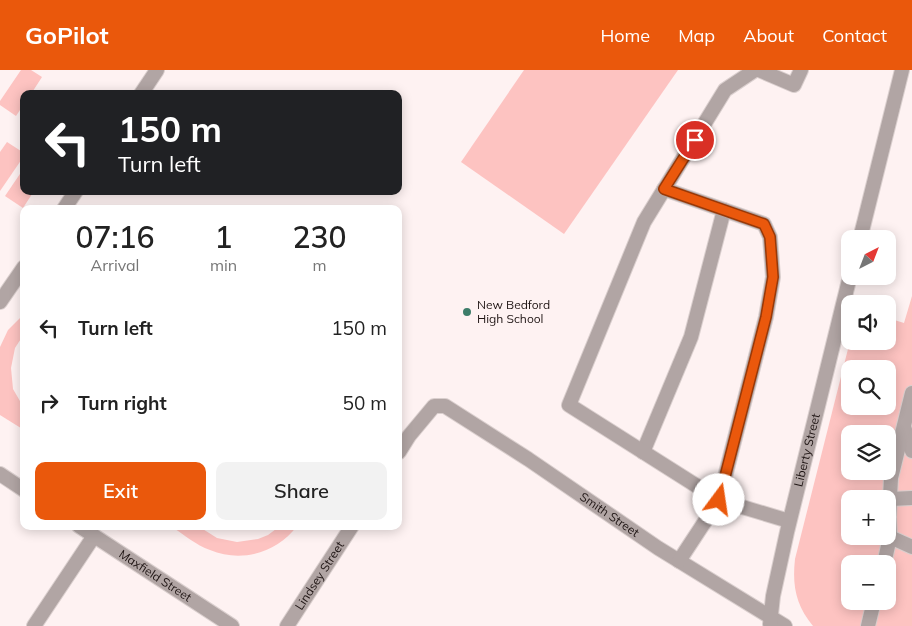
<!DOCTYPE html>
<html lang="en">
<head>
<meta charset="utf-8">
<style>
  :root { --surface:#fff; --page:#f2f2f2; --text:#222; --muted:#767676; --accent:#ea580c }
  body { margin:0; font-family:Mulish,sans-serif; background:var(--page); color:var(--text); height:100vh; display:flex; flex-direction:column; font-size:19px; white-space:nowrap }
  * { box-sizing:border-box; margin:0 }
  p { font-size:16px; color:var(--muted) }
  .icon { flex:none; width:28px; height:28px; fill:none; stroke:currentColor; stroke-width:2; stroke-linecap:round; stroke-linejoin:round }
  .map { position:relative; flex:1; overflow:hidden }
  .details { position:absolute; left:20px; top:135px; width:382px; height:325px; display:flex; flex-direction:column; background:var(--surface); border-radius:10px; box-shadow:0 2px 12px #0003 }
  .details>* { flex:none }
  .hud { position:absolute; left:20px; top:20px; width:382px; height:105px; border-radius:10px; box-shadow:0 2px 12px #0003; background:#202124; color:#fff; overflow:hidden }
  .needle { width:32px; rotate:42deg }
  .tools { position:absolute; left:841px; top:160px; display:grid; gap:10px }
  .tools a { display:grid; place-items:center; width:55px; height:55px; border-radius:10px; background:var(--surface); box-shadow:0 2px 12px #0003; font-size:25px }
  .pin { position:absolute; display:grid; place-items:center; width:42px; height:42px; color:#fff; margin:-21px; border:2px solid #fff; border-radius:50%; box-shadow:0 1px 5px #0007 }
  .me { position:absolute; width:55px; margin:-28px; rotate:14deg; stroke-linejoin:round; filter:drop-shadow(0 0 4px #0008) }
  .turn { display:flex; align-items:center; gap:18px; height:105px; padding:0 15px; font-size:22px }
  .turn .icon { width:65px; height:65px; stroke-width:2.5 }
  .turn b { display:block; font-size:35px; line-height:42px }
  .eta { display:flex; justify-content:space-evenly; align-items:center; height:85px; text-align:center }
  .eta b { font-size:30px; font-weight:600; line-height:35px }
  .primary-button { display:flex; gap:10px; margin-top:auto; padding:10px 15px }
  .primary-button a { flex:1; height:58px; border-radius:10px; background:var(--accent); color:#fff; font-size:20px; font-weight:600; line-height:58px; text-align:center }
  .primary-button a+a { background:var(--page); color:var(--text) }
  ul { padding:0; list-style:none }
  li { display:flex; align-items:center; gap:15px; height:75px; padding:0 15px }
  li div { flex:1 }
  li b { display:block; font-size:19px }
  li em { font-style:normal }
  header { display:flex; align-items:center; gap:30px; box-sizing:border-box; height:70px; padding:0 25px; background:var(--accent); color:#fff }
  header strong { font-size:24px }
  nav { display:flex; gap:28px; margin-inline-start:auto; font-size:18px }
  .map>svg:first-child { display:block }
  .green { fill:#fdc3c1; fill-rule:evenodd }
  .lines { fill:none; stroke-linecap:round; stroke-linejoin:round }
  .minor-casing { stroke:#dacfce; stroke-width:16 }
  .minor { stroke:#b1a5a4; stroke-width:14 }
  .route-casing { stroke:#983908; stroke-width:12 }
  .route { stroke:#ea580c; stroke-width:9 }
  .poi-dot { fill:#3d7c69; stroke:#fef2f2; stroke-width:2 }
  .labels { text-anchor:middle; stroke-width:5; stroke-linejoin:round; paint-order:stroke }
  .poi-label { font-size:12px; fill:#1f1514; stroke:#fef2f2; text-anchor:start }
  .street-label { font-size:12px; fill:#1f1514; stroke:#fef2f2 }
</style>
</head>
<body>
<header>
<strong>GoPilot</strong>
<nav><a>Home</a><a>Map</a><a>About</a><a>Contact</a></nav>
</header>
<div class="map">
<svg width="912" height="556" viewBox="0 0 912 556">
  <rect width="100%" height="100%" fill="#fef2f2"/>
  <!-- green -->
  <g class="green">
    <polygon points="21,0 31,0 42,7 31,24 24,24 24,34 16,46 0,35 0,31"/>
    <polygon points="524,0 678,0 564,164 461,92"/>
    <polygon points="7,72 24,83 24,86 0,121 0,82"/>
    <polygon points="24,98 24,121 34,121 23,138 5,126"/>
    <path d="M912,226V556H813C796,535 792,516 795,489L850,271H888V248L904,253ZM850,299H888V336H850ZM850,364H888V401H850ZM850,429H888V466H850ZM850,494H888V531H850Z"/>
    <polygon points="24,244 24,264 15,278 11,298 13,319 24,338 24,360 0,345 0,277 8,260"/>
    <path d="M171,456H198L217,468L237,472L258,469L268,465L280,456H297C277,483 241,493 210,480C196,475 184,465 171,456Z"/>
  </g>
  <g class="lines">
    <!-- minor casing -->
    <g class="minor-casing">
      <g id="minor">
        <polyline points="759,0 794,15 801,0"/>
        <polyline points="141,24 157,0"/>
        <polyline points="664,119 764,154 770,167 773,207 766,247 719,430 789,451"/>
        <polyline points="64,139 76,121"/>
        <polyline points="860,169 902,0"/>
        <polyline points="0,232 24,197"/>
        <polyline points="904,357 912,381"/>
        <path id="s1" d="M399,382L409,366L434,336H445L528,389L658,478L785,556"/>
        <polyline points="643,382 691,267 724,140"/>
        <polyline points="0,404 24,420"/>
        <polyline points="890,429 912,428"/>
        <path id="s2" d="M79,456L232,556"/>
        <polyline points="890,467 912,477"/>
        <polyline points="679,491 719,430 569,335 644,152 725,20 755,0"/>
        <polyline points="884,494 890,467 889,447 891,408 912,323"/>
        <path id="s3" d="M770,554L773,526L787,462L850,206"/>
        <polyline points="34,556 94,466"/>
        <path id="s4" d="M287,556L352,456"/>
        <polyline points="868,556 874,531"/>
      </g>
    </g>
    <!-- minor -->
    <use href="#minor" class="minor"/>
  </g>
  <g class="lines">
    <!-- route casing -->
    <g class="route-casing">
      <polyline id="route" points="695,70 664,119 764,154 770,167 773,207 766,247 719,430"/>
    </g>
    <!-- route -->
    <use href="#route" class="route"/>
  </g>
  <!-- markers -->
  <circle class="poi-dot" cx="467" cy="242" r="5"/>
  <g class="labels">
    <!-- poi labels -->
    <g class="poi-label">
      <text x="477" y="239">New Bedford<tspan x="477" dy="14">High School</tspan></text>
    </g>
    <!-- street labels -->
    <g class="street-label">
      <text dy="4" stroke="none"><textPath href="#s3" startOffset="178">Liberty Street</textPath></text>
      <text dy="4" stroke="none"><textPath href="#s1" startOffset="266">Smith Street</textPath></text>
      <text dy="4" stroke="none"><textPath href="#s2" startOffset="91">Maxfield Street</textPath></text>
      <text dy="4" stroke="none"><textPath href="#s4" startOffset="60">Lindsey Street</textPath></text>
    </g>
  </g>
</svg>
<div class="tools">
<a><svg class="needle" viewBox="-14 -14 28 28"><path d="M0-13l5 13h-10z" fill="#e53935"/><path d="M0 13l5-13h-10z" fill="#767676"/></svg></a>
<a><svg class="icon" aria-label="sound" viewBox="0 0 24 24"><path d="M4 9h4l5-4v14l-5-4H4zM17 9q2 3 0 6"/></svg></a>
<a><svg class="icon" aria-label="search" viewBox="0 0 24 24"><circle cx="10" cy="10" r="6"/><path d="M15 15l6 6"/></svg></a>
<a><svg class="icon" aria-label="layers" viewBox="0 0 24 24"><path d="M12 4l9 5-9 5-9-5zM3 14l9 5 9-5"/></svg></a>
<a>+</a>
<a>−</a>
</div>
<div class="pin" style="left:695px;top:70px;background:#d93025"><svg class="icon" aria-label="arrive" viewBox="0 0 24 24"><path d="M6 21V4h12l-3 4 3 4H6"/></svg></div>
<svg class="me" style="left:719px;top:430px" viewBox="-20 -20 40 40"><circle r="19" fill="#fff"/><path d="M0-13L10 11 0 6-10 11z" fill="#ea580c"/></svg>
<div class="hud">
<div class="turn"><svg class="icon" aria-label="left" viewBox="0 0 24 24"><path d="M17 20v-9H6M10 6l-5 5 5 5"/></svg><div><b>150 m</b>Turn left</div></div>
</div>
<section class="details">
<div class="eta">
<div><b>07:16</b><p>Arrival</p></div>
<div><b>1</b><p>min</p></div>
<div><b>230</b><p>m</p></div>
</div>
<ul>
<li><svg class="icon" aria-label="left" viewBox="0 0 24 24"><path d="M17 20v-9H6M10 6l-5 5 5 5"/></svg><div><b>Turn left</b></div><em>150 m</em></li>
<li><svg class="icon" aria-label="right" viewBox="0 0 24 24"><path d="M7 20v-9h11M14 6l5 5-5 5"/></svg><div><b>Turn right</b></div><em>50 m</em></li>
</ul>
<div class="primary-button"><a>Exit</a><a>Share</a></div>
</section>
</div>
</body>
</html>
